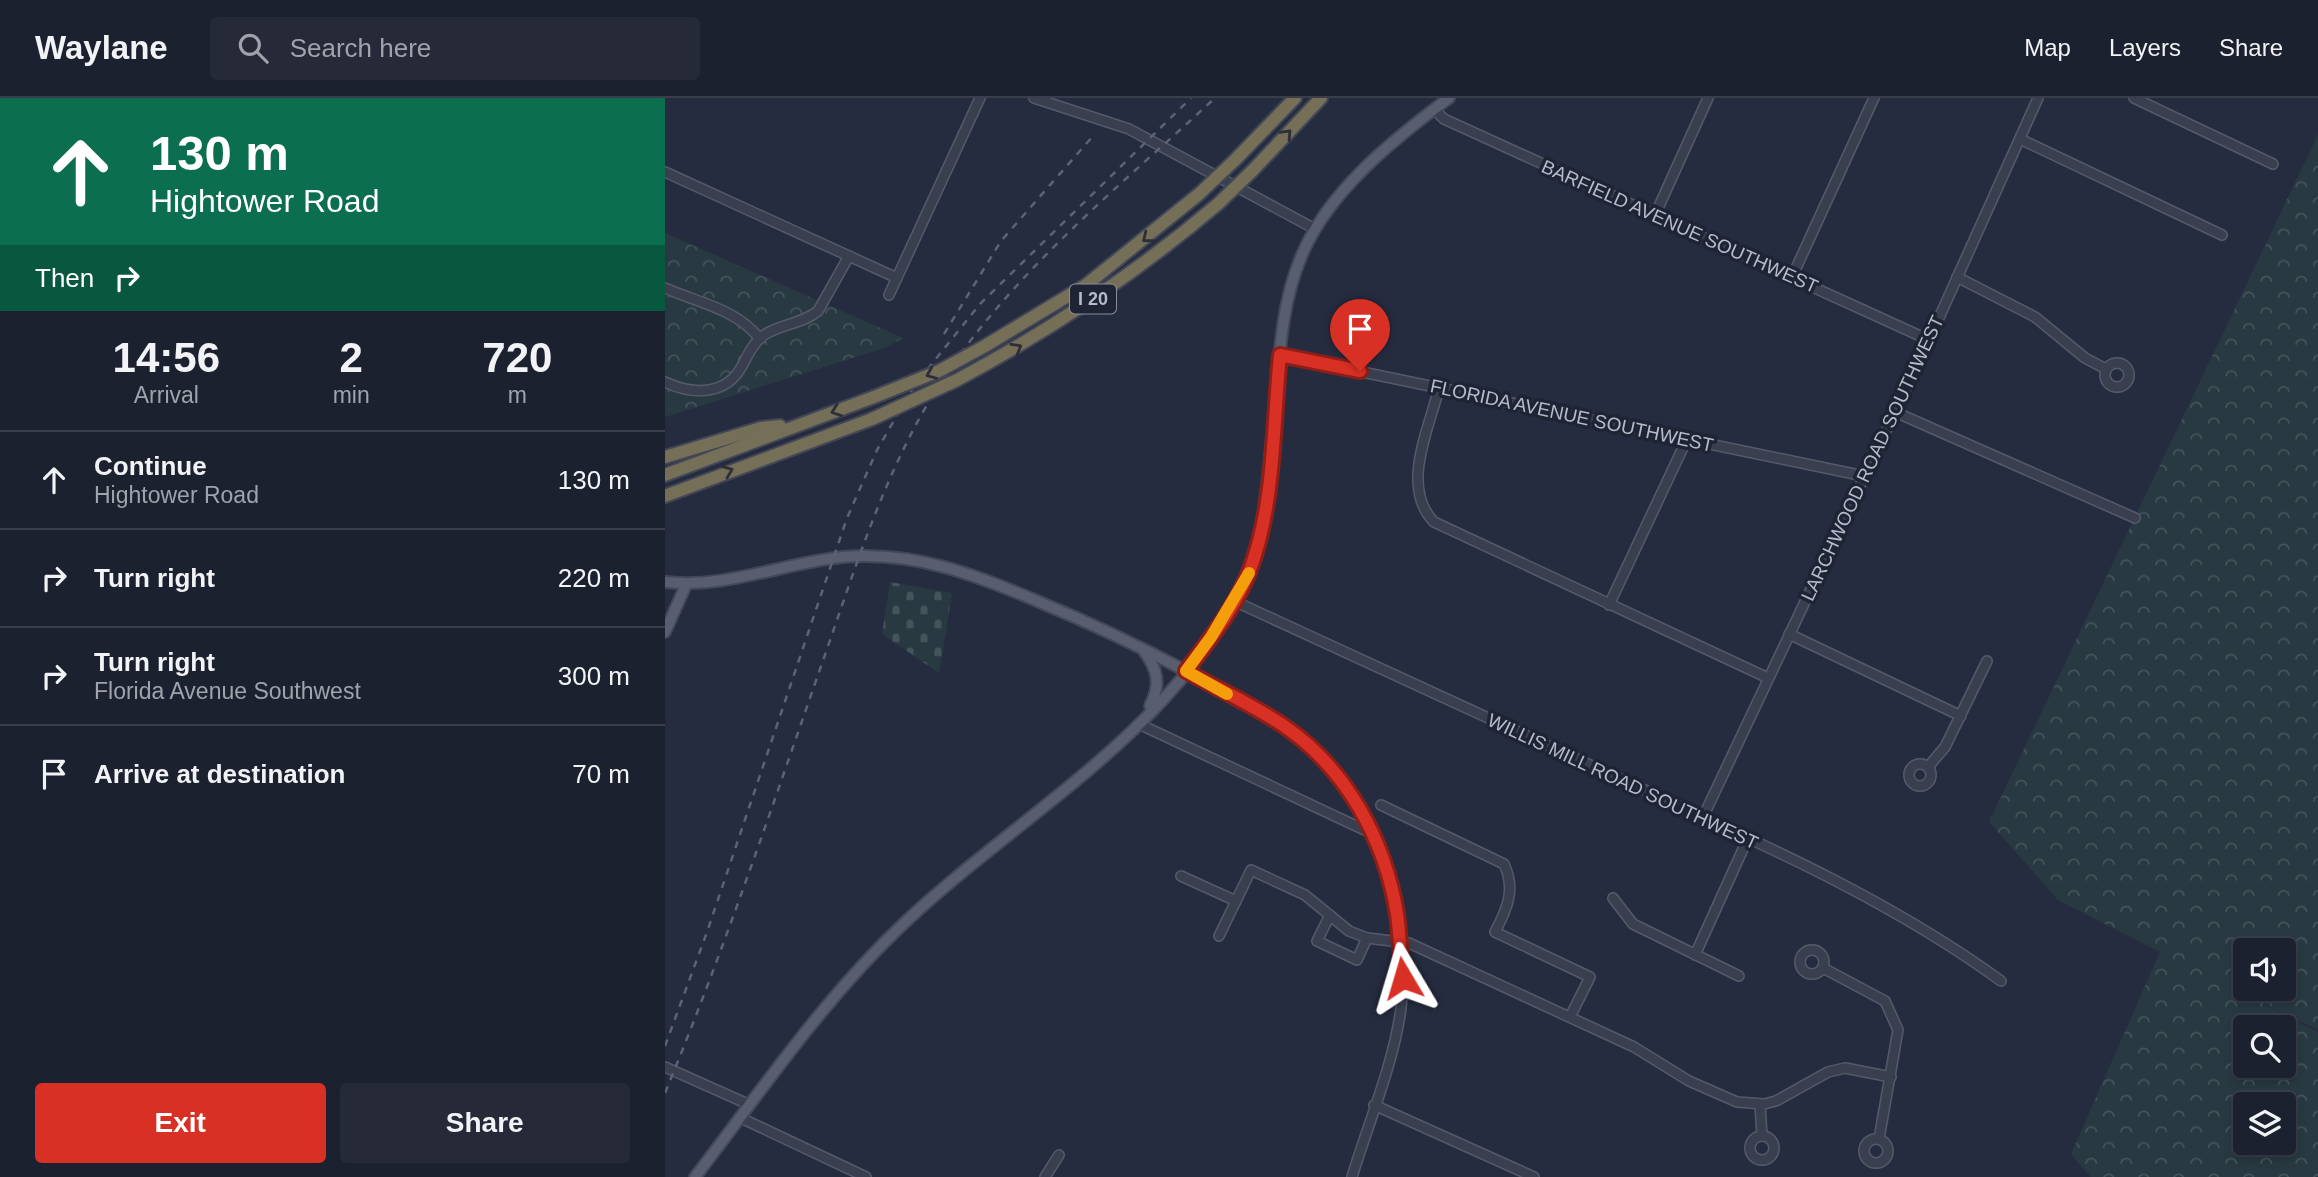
<!DOCTYPE html>
<html lang="en">
<head>
<meta charset="utf-8">
<style>
  :root { --surface:#1c2130; --page:#252938; --text:#f1f3f6; --muted:#a0a3ab; --line:#3a3e4c; --accent:#d93025 }
  body { margin:0; font-family:Arial,sans-serif; background:var(--page); color:var(--text); height:100vh; display:flex; flex-direction:column; font-size:26px; white-space:nowrap }
  * { box-sizing:border-box; margin:0 }
  p { font-size:23px; color:var(--muted) }
  .icon { flex:none; width:38px; height:38px; fill:none; stroke:currentColor; stroke-width:2; stroke-linecap:round; stroke-linejoin:round }
  .map { position:relative; flex:1; overflow:hidden }
  .sheet { display:flex; flex-direction:column; background:var(--surface); width:665px }
  .sheet>* { flex:none }
  .guide { background:#0b6e4f; color:#fff; overflow:hidden }
  .buttons { position:absolute; left:1568px; top:840px; display:grid; gap:14px }
  .buttons a { display:grid; place-items:center; width:63px; height:63px; border-radius:7px; background:var(--surface); box-shadow:0 4px 10px #0003,0 0 0 2px var(--line); font-size:35px }
  .pin { position:absolute; display:grid; place-items:center; width:60px; height:60px; color:#fff; margin:-72px -30px; border-radius:50% 50% 50% 0; rotate:-45deg; box-shadow:0 0 7px #0007 }
  .pin .icon { rotate:45deg }
  .me { position:absolute; width:77px; margin:-38px; rotate:353deg; stroke-linejoin:round; filter:drop-shadow(0 0 5px #0008) }
  .turn { display:flex; align-items:center; gap:24px; height:147px; padding:0 35px; font-size:32px }
  .turn .icon { width:91px; height:91px; stroke-width:2.5 }
  .turn b { display:block; font-size:49px; line-height:60px }
  .then { display:flex; align-items:center; height:66px; padding:0 35px; background:#0003; gap:14px; font-size:26px }
  .eta { display:flex; justify-content:space-evenly; align-items:center; height:119px; text-align:center }
  .eta b { font-size:42px; font-weight:700; line-height:49px }
  .primary-button { display:flex; gap:14px; margin-top:auto; padding:14px 35px }
  .primary-button a { flex:1; height:80px; border-radius:7px; background:var(--accent); color:#fff; font-size:28px; font-weight:700; line-height:80px; text-align:center }
  .primary-button a+a { background:var(--page); color:var(--text) }
  ul { padding:0; list-style:none }
  li { display:flex; align-items:center; gap:21px; height:98px; padding:0 35px; border-top:2px solid var(--line) }
  li div { flex:1 }
  li b { display:block; font-size:26px }
  li em { font-style:normal }
  header { display:flex; align-items:center; gap:42px; box-sizing:border-box; height:98px; padding:0 35px; background:var(--surface); border-bottom:2px solid var(--line) }
  header strong { font-size:33px }
  nav { display:flex; gap:38px; margin-inline-start:auto; font-size:24px }
  .search { width:490px; height:63px; background:var(--page); display:flex; align-items:center; gap:18px; box-sizing:border-box; padding:0 24px; border-radius:7px; color:var(--muted); font-size:26px }
  main { display:flex; flex:1; min-height:0 }
  .map>svg:first-child { display:block }
  .forest { fill:url(#forest-crowns); fill-rule:evenodd }
  .cemetery { fill:url(#cemetery-stones) }
  .lines { fill:none; stroke-linecap:round; stroke-linejoin:round }
  .minor-casing { stroke:#555a6a; stroke-width:12 }
  .major-casing { stroke:#434859; stroke-width:14 }
  .highway-casing { stroke:#424757; stroke-width:16 }
  .minor { stroke:#3a3f50; stroke-width:9 }
  .major { stroke:#585d70; stroke-width:10 }
  .highway { stroke:#766f57; stroke-width:12 }
  .rail { stroke:#5c6277; stroke-width:2.5; stroke-dasharray:7 7; stroke-linecap:butt }
  .highway-bridge-casing { stroke:#424757; stroke-width:16; stroke-linecap:butt }
  .highway-bridge { stroke:#766f57; stroke-width:12 }
  .oneway { stroke:#2c2f3a }
  .route-casing { stroke:#8d1f18; stroke-width:18 }
  .route { stroke:#d93025; stroke-width:12 }
  .slow { stroke:#f59e0b; stroke-width:12 }
  .labels { text-anchor:middle; stroke-width:7; stroke-linejoin:round; paint-order:stroke }
  .shield { fill:#1f2435; stroke:#898d9d; stroke-width:2 }
  .shield-label { font-size:18px; font-weight:bold; fill:#b6baca }
  .street-label { font-size:19px; fill:#b6baca; stroke:#1f2435 }
</style>
</head>
<body>
<header>
<strong>Waylane</strong>
<div class="search"><svg class="icon" aria-label="search" viewBox="0 0 24 24"><circle cx="10" cy="10" r="6"/><path d="M15 15l6 6"/></svg>Search here</div>
<nav><a>Map</a><a>Layers</a><a>Share</a></nav>
</header>
<main>
<section class="sheet">
<div class="guide">
<div class="turn"><svg class="icon" aria-label="ahead" viewBox="0 0 24 24"><path d="M12 20V5M6 11l6-6 6 6"/></svg><div><b>130 m</b>Hightower Road</div></div>
<div class="then">Then<svg class="icon" aria-label="right" viewBox="0 0 24 24"><path d="M7 20v-9h11M14 6l5 5-5 5"/></svg></div>
</div>
<div class="eta">
<div><b>14:56</b><p>Arrival</p></div>
<div><b>2</b><p>min</p></div>
<div><b>720</b><p>m</p></div>
</div>
<ul>
<li><svg class="icon" aria-label="ahead" viewBox="0 0 24 24"><path d="M12 20V5M6 11l6-6 6 6"/></svg><div><b>Continue</b><p>Hightower Road</p></div><em>130 m</em></li>
<li><svg class="icon" aria-label="right" viewBox="0 0 24 24"><path d="M7 20v-9h11M14 6l5 5-5 5"/></svg><div><b>Turn right</b></div><em>220 m</em></li>
<li><svg class="icon" aria-label="right" viewBox="0 0 24 24"><path d="M7 20v-9h11M14 6l5 5-5 5"/></svg><div><b>Turn right</b><p>Florida Avenue Southwest</p></div><em>300 m</em></li>
<li><svg class="icon" aria-label="arrive" viewBox="0 0 24 24"><path d="M6 21V4h12l-3 4 3 4H6"/></svg><div><b>Arrive at destination</b></div><em>70 m</em></li>
</ul>
<div class="primary-button"><a>Exit</a><a>Share</a></div>
</section>
<div class="map">
<svg width="1653" height="1079" viewBox="0 0 1653 1079">
  <defs>
    <pattern id="forest-crowns" width="20" height="18" patternUnits="userSpaceOnUse" patternTransform="scale(1.75)"><rect width="20" height="18" fill="#283941"/><path d="M2 6a3 3 0 1 1 6 0M12 15a3 3 0 1 1 6 0" fill="none" stroke="#45545b"/></pattern>
    <pattern id="cemetery-stones" width="16" height="16" patternUnits="userSpaceOnUse" patternTransform="scale(1.75)"><rect width="16" height="16" fill="#283941"/><path d="M2 7V4a2 2 0 0 1 4 0v3zM10 15v-3a2 2 0 0 1 4 0v3z" fill="#45545b"/></pattern>
  </defs>
  <rect width="100%" height="100%" fill="#262c40"/>
  <!-- forest -->
  <g class="forest">
    <path d="M1653,37V932L1584,898L1653,934V1079H1426L1406,1056L1495,854L1393,802L1324,724ZM1580,852H1619V891H1580ZM1580,929H1619V968H1580ZM1580,1006H1619V1045H1580Z"/>
    <polygon points="0,135 238,240 219,250 0,319"/>
  </g>
  <!-- cemetery -->
  <polygon class="cemetery" points="225,484 287,495 274,575 217,536"/>
  <g class="lines">
    <!-- minor casing -->
    <g class="minor-casing">
      <g id="minor">
        <polyline points="369,0 464,31 650,131"/>
        <polyline points="1469,0 1608,66"/>
        <polyline points="769,11 779,21 1264,242"/>
        <polyline points="1355,41 1557,137"/>
        <polyline points="0,74 232,180"/>
        <polyline points="990,117 1043,0"/>
        <polyline points="1127,179 1209,0"/>
        <polyline points="1292,179 1370,219 1420,260 1441,271"/>
        <path d="M0,190C34,205 72,211 95,241"/>
        <polyline points="224,197 315,0"/>
        <polyline points="615,257 1199,378"/>
        <circle cx="1452" cy="277" r="12"/>
        <path d="M0,284C27,297 61,298 77,268C83,257 88,245 99,237C116,226 137,226 153,213L184,158"/>
        <path d="M774,290C764,331 735,389 769,424L1103,580"/>
        <polyline points="1230,314 1470,420"/>
        <path d="M569,503C703,565 838,627 973,689C1097,746 1225,802 1336,883"/>
        <polyline points="944,507 1022,341"/>
        <polyline points="1124,536 1296,618"/>
        <path d="M521,573C565,597 615,619 652,654C713,713 746,827 736,910C729,965 703,1026 687,1079"/>
        <polyline points="474,626 706,735"/>
        <circle cx="1255" cy="677" r="11"/>
        <polyline points="1263,669 1280,649 1322,563"/>
        <path d="M716,707L839,766C851,792 842,811 830,834L925,879L905,919"/>
        <polyline points="1038,719 1264,242 1373,0"/>
        <polyline points="516,778 571,803"/>
        <polyline points="948,800 968,826 1074,878"/>
        <polyline points="665,817 652,843 692,862 702,840"/>
        <polyline points="554,838 586,772 640,797 684,833 702,840 744,845 969,949 1024,983 1072,1004 1099,1006 1111,1003 1163,974 1180,970 1226,979"/>
        <circle cx="1147" cy="864" r="12"/>
        <polyline points="1030,857 1083,740"/>
        <polyline points="1158,870 1220,903 1233,932 1214,1041"/>
        <polyline points="0,969 85,1007"/>
        <polyline points="1095,1006 1097,1038"/>
        <polyline points="709,1007 869,1079"/>
        <polyline points="76,1020 201,1079"/>
        <circle cx="1097" cy="1050" r="12"/>
        <circle cx="1211" cy="1053" r="12"/>
        <polyline points="380,1079 394,1057"/>
      </g>
    </g>
    <!-- major casing -->
    <g class="major-casing">
      <g id="major">
        <path d="M0,484C60,491 118,465 178,459C248,453 309,476 372,503C423,524 472,547 521,573"/>
        <polyline points="0,534 21,487"/>
        <path d="M479,553C493,572 496,586 485,608"/>
        <path d="M30,1079C94,996 155,906 231,833C357,710 543,619 595,438C603,390 607,343 611,295C615,249 618,202 636,159C663,93 729,41 784,0"/>
      </g>
    </g>
    <!-- highway casing -->
    <g class="highway-casing">
      <g id="highway">
        <polyline points="570,62 630,0"/>
        <polyline points="588,72 656,0"/>
        <polyline points="320,248 421,187 534,96"/>
        <path d="M292,282C386,232 473,174 554,105"/>
        <polyline points="0,359 96,330 115,328"/>
        <polyline points="0,377 209,299"/>
        <polyline points="0,398 207,321"/>
      </g>
    </g>
    <!-- minor -->
    <use href="#minor" class="minor"/>
    <!-- major -->
    <use href="#major" class="major"/>
    <!-- highway -->
    <use href="#highway" class="highway"/>
    <!-- rail -->
    <g class="rail">
      <polyline points="279,236 336,143 428,38"/>
      <polyline points="0,948 42,834 182,420 212,352 249,288 315,206 526,0"/>
      <path d="M0,995C57,857 105,715 154,574C190,472 221,365 282,275C354,169 457,86 550,0"/>
    </g>
    <!-- highway-bridge casing -->
    <g class="highway-bridge-casing">
      <g id="highway-bridge">
        <polyline points="534,96 570,62"/>
        <polyline points="554,105 588,72"/>
        <polyline points="209,299 274,273 320,248"/>
        <polyline points="207,321 292,282"/>
      </g>
    </g>
    <!-- highway-bridge -->
    <use href="#highway-bridge" class="highway-bridge"/>
  </g>
  <!-- one-way arrows -->
  <defs><path id="oneway-chevron" d="M-2-3.5L2.5 0L-2 3.5" fill="none" stroke-width="1.6" stroke-linecap="round" stroke-linejoin="round" transform="scale(1.75)"/></defs>
  <g class="oneway">
    <use href="#oneway-chevron" transform="translate(622 36) rotate(-47)"/>
    <use href="#oneway-chevron" transform="translate(482 140) rotate(141)"/>
    <use href="#oneway-chevron" transform="translate(352 250) rotate(-30)"/>
    <use href="#oneway-chevron" transform="translate(266 276) rotate(157)"/>
    <use href="#oneway-chevron" transform="translate(171 313) rotate(160)"/>
    <use href="#oneway-chevron" transform="translate(63 373) rotate(-21)"/>
  </g>
  <g class="lines">
    <!-- route casing -->
    <g class="route-casing">
      <path id="route" d="M695,273L615,257C608,326 610,403 586,469C573,506 545,541 521,573C553,591 588,607 619,628C681,670 720,742 732,816C735,837 735,859 738,880"/>
    </g>
    <!-- route -->
    <use href="#route" class="route"/>
    <!-- slow -->
    <polyline class="slow" points="562,596 521,573 546,539 584,475"/>
  </g>
  <g class="labels">
    <!-- shield labels -->
    <rect class="shield" x="405" y="186.5" width="46" height="29" rx="5"/>
    <g class="shield-label">
      <text x="428" y="207">I 20</text>
    </g>
    <!-- street labels -->
    <g class="street-label">
      <text transform="translate(1015 128) rotate(24)" y="7">BARFIELD AVENUE SOUTHWEST</text>
      <text transform="translate(907 317) rotate(12)" y="7">FLORIDA AVENUE SOUTHWEST</text>
      <text transform="translate(1207 360) rotate(-65)" y="7">LARCHWOOD ROAD SOUTHWEST</text>
      <text transform="translate(958 683) rotate(25)" y="7">WILLIS MILL ROAD SOUTHWEST</text>
    </g>
  </g>
</svg>
<div class="buttons">
<a><svg class="icon" aria-label="sound" viewBox="0 0 24 24"><path d="M4 9h4l5-4v14l-5-4H4zM17 9q2 3 0 6"/></svg></a>
<a><svg class="icon" aria-label="search" viewBox="0 0 24 24"><circle cx="10" cy="10" r="6"/><path d="M15 15l6 6"/></svg></a>
<a><svg class="icon" aria-label="layers" viewBox="0 0 24 24"><path d="M12 4l9 5-9 5-9-5zM3 14l9 5 9-5"/></svg></a>
</div>
<div class="pin" style="left:695px;top:273px;background:#d93025"><svg class="icon" aria-label="arrive" viewBox="0 0 24 24"><path d="M6 21V4h12l-3 4 3 4H6"/></svg></div>
<svg class="me" style="left:738px;top:880px" viewBox="-20 -20 40 40"><path d="M0-17L14 15 0 8-14 15z" fill="#d93025" stroke="#fff" stroke-width="4"/></svg>
</div>
</main>
</body>
</html>
